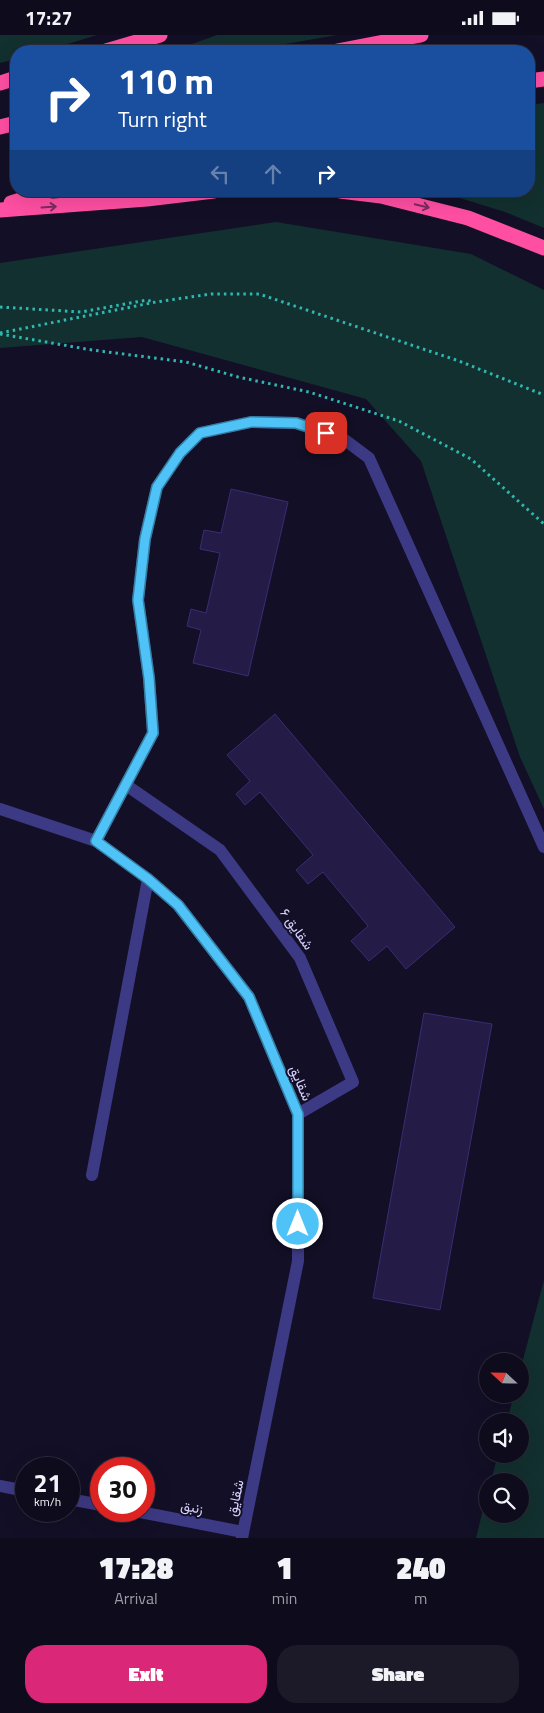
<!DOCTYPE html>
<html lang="en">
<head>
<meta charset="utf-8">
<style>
  :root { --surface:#0e0b1c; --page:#1c1929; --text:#f1f3f6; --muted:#9b9ba3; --line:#2e2b3b; --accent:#db2777 }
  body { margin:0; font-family:"Titillium Web",Vazirmatn,sans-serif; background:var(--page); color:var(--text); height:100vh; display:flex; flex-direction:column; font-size:19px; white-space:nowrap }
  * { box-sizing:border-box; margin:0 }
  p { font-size:16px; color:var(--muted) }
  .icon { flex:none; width:28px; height:28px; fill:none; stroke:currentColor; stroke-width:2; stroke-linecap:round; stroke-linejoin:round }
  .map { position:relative; height:1503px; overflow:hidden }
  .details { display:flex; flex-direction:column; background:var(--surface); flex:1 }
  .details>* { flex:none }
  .guide { position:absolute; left:10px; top:10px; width:525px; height:152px; border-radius:20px; box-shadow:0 5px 20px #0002,0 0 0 1px var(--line); background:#1a4fa0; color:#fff; overflow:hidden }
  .needle { width:32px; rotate:292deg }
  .controls { position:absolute; left:479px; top:1318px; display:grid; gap:10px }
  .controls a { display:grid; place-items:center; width:50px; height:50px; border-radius:50%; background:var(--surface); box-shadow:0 5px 20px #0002,0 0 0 1px var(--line); font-size:25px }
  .speed { position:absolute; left:15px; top:1422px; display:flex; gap:10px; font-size:25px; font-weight:700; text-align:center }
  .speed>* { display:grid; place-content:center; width:65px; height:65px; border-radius:50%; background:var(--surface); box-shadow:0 5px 20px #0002,0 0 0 1px var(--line); line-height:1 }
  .speed small { font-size:12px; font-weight:400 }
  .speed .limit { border:8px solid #d22; background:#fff; color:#111 }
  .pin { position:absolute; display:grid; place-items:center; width:42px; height:42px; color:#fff; margin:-21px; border-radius:10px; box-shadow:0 2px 8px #0006 }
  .me { position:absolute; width:55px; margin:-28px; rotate:0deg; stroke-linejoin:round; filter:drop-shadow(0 0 4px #0008) }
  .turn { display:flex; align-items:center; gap:18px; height:105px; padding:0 25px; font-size:22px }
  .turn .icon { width:65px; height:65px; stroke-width:2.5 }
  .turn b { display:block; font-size:35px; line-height:42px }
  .lanes { display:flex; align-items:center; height:48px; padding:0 25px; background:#0003; justify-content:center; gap:25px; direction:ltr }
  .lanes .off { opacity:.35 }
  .eta { display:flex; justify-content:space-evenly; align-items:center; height:85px; text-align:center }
  .eta b { font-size:30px; font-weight:800; line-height:35px }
  .button { display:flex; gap:10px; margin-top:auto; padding:10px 25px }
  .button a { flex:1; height:58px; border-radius:20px; background:var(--accent); color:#fff; font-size:20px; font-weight:800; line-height:58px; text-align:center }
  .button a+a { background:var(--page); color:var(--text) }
  .status { display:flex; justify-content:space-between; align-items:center; height:35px; padding:0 25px; background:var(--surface); direction:ltr }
  .status svg { height:14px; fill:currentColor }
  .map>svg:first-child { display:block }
  .green { fill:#12302f }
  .building { fill:#241b47; stroke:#3b2d73 }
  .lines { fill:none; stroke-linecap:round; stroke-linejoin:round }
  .path { stroke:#2fb8b0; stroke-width:3; stroke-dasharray:2.5 4; stroke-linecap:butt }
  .minor { stroke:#3d3a85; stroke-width:12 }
  .highway { stroke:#ff4fa3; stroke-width:15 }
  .oneway { stroke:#7d2c5e }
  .route-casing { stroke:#337fa1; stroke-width:12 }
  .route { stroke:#4fc3f7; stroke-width:9 }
  .labels { text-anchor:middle; stroke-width:4; stroke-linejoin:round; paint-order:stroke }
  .street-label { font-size:14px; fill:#d9d4ff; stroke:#130f26 }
</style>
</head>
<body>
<div class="status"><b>17:27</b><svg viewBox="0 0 49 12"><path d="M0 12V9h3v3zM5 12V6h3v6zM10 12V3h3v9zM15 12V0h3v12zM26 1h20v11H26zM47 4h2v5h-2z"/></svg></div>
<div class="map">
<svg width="544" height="1503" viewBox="0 0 544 1503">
  <rect width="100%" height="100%" fill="#130f26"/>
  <!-- green -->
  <g class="green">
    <polygon points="0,0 97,0 45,16 16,16 16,24 0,28"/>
    <polygon points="217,0 337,0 246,16 173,16"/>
    <polygon points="544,68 544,193 505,177 437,156 529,156 529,70"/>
    <polygon points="276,187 471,219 544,255 544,774 520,722 421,426 366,364 142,302 0,313 0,228"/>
    <polygon points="544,1245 544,1503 476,1503 487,1458 488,1479 520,1479 520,1446 491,1446 498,1419 520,1419 520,1386 507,1386 514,1359 520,1359 520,1336"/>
  </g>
  <!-- building -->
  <g class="building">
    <polygon points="231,454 288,467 248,641 193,628 201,595 187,591 191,574 206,578 220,518 200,514 204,495 221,498"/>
    <polygon points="275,679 455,892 406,934 387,911 369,926 351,906 368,891 323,837 308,849 296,835 313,820 260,757 245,770 236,759 250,746 227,720"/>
    <polygon points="424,978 492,989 440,1275 373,1263"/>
  </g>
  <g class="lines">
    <!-- path -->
    <g class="path">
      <polyline points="0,272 81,277 147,265 153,267"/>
      <polyline points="0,298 156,267 211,259 259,259 459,326 544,360"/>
      <polyline points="0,299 92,315 186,327 238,342 309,357 399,386 471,424 544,489"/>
    </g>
    <!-- minor -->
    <g class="minor">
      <polyline points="126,750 220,815 300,923 353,1047 298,1079"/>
      <polyline points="0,774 96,806 148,844 178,870 249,962 298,1079 298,1226 242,1503"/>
      <polyline points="96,806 153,698 149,643 138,565 145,504 157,452 180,418 200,398 251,387 296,388 341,402 369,423 544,812"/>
      <polyline points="92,1140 148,844"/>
      <polyline points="0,1451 26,1456"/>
      <polyline points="69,1464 101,1470"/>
      <polyline points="135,1476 243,1497"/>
    </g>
    <!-- highway -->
    <g class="highway">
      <polyline points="106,16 160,0"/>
      <polyline points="337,16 421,0"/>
      <polyline points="529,46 544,44"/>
      <polyline points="0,48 16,43"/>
      <polyline points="0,92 16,88"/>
      <polyline points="340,156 381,161 468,183 544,213"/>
      <polyline points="11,168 50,156"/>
      <polyline points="0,175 147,164 214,156"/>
    </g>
  </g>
  <!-- one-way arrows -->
  <defs><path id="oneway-shaft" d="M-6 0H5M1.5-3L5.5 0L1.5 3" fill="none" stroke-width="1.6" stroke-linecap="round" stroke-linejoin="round" transform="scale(1.25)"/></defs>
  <g class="oneway">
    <use href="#oneway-shaft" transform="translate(422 171) rotate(14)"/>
    <use href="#oneway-shaft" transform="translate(49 172) rotate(-4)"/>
  </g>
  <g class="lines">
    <!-- route casing -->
    <g class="route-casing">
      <polyline id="route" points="298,1189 298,1079 249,962 178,870 148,844 96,806 153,698 149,643 138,565 145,504 157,452 180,418 200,398 251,387 296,388 326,398"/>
    </g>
    <!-- route -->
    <use href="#route" class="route"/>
  </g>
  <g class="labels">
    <!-- street labels -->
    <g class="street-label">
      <text transform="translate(297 894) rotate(55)" y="5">شقایق ۶</text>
      <text transform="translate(301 1048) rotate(67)" y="5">شقایق</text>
      <text transform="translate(235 1463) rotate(-78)" y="5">شقایق</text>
      <text transform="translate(192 1472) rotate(11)" y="5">زنبق</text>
    </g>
  </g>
</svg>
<div class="controls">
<a><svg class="needle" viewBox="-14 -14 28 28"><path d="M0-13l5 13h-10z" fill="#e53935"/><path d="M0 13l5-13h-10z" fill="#9b9ba3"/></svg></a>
<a><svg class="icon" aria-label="sound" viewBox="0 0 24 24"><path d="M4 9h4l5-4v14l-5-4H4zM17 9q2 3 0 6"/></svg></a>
<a><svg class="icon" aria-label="search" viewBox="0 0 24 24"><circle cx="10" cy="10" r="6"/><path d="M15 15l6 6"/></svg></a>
</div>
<div class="speed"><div>21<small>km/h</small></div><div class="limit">30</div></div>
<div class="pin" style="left:326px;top:398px;background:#d93025"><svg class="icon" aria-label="arrive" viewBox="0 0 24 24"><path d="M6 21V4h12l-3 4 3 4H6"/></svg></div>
<svg class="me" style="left:298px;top:1189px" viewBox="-20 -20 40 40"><circle r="17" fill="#4fc3f7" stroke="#fff" stroke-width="3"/><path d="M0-11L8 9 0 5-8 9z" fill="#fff"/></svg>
<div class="guide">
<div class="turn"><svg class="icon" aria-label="right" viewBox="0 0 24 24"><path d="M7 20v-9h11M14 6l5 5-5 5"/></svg><div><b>110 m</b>Turn right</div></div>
<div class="lanes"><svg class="icon off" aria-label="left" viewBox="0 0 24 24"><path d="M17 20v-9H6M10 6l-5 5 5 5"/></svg><svg class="icon off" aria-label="ahead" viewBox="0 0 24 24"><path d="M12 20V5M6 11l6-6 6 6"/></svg><svg class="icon" aria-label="right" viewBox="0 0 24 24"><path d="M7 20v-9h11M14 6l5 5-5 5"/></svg></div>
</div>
</div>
<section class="details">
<div class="eta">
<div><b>17:28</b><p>Arrival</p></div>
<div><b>1</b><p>min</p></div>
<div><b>240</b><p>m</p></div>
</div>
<div class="button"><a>Exit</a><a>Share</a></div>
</section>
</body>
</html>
